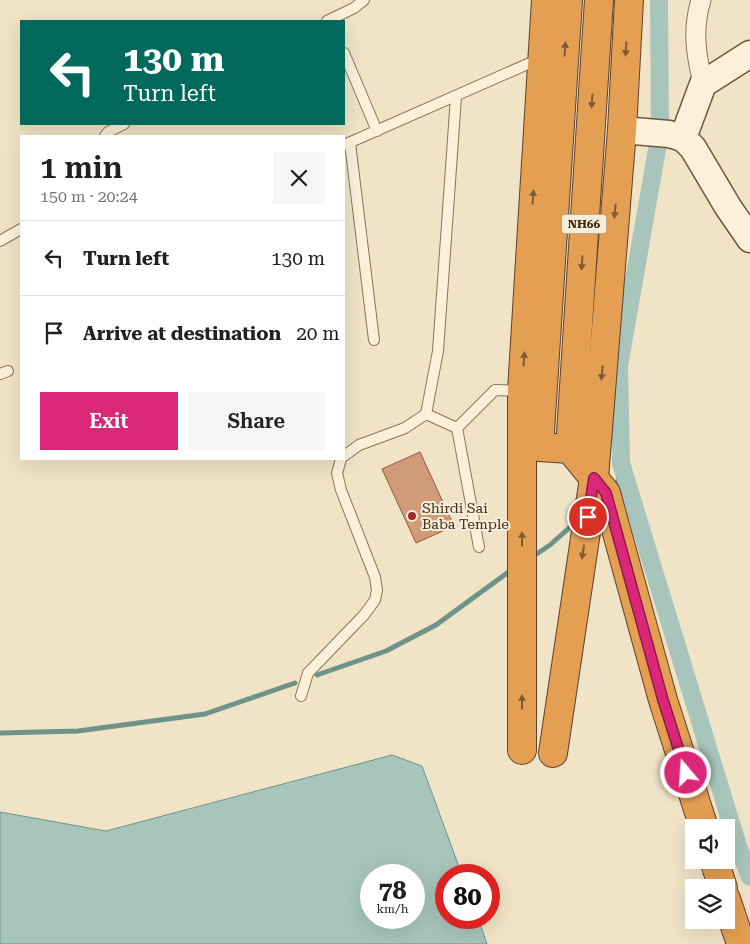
<!DOCTYPE html>
<html lang="en">
<head>
<meta charset="utf-8">
<style>
  :root { --surface:#fff; --page:#f6f6f6; --text:#202124; --muted:#757577; --line:#e0e0e0; --accent:#db2777 }
  body { margin:0; font-family:"Roboto Serif",serif; background:var(--page); color:var(--text); height:100vh; display:flex; flex-direction:column; font-size:19px; white-space:nowrap }
  * { box-sizing:border-box; margin:0 }
  p { font-size:16px; color:var(--muted) }
  .icon { flex:none; width:28px; height:28px; fill:none; stroke:currentColor; stroke-width:2; stroke-linecap:round; stroke-linejoin:round }
  .map { position:relative; flex:1; overflow:hidden }
  .sheet { position:absolute; left:20px; top:135px; width:325px; height:325px; display:flex; flex-direction:column; background:var(--surface); border-radius:0px; box-shadow:0 5px 20px #0002 }
  .sheet>* { flex:none }
  .banner { position:absolute; left:20px; top:20px; width:325px; height:105px; border-radius:0px; box-shadow:0 5px 20px #0002; background:#00695c; color:#fff; overflow:hidden }
  .buttons { position:absolute; left:685px; top:819px; display:grid; gap:10px }
  .buttons a { display:grid; place-items:center; width:50px; height:50px; border-radius:0px; background:var(--surface); box-shadow:0 5px 20px #0002; font-size:25px }
  .speed { position:absolute; left:360px; top:864px; display:flex; gap:10px; font-size:25px; font-weight:700; text-align:center }
  .speed>* { display:grid; place-content:center; width:65px; height:65px; border-radius:50%; background:var(--surface); box-shadow:0 5px 20px #0002; line-height:1 }
  .speed small { font-size:12px; font-weight:400 }
  .speed .limit { border:8px solid #d22; background:#fff; color:#111 }
  .pin { position:absolute; display:grid; place-items:center; width:42px; height:42px; color:#fff; margin:-21px; border:2px solid #fff; border-radius:50%; box-shadow:0 1px 5px #0007 }
  .me { position:absolute; width:55px; margin:-28px; rotate:342deg; stroke-linejoin:round; filter:drop-shadow(0 0 4px #0008) }
  .turn { display:flex; align-items:center; gap:18px; height:105px; padding:0 20px; font-size:22px }
  .turn .icon { width:65px; height:65px; stroke-width:2.5 }
  .turn b { display:block; font-size:35px; line-height:42px }
  .round { display:grid; place-items:center; flex:none; width:52px; height:52px; border-radius:0px; background:var(--page) }
  .headline { display:flex; align-items:center; justify-content:space-between; height:85px; padding:0 20px }
  h1 { font-size:30px; font-weight:600; line-height:38px }
  .cta { display:flex; gap:10px; margin-top:auto; padding:10px 20px }
  .cta a { flex:1; height:58px; border-radius:0px; background:var(--accent); color:#fff; font-size:20px; font-weight:600; line-height:58px; text-align:center }
  .cta a+a { background:var(--page); color:var(--text) }
  ul { padding:0; list-style:none }
  li { display:flex; align-items:center; gap:15px; height:75px; padding:0 20px; border-top:1px solid var(--line) }
  li div { flex:1 }
  li b { display:block; font-size:19px }
  li em { font-style:normal }
  .map>svg:first-child { display:block }
  .water { fill:#a8c5bb; stroke:#6e9489; fill-rule:evenodd }
  .lines { fill:none; stroke-linecap:round; stroke-linejoin:round }
  .stream { stroke:#6e9489; stroke-width:5 }
  .canal { stroke:#a8c5bb; stroke-width:18 }
  .building { fill:#d19b7a; stroke:#8f5b3e }
  .lane-casing { stroke:#8e745a; stroke-width:12 }
  .street-casing { stroke:#8e745a; stroke-width:21 }
  .secondary-casing { stroke:#70553d; stroke-width:29 }
  .highway-casing { stroke:#5c422e; stroke-width:30 }
  .lane { stroke:#fbf0da; stroke-width:10 }
  .street { stroke:#fbf0da; stroke-width:19 }
  .secondary { stroke:#fbf0da; stroke-width:26 }
  .highway { stroke:#e49f53; stroke-width:28 }
  .oneway { fill:#805a34 }
  .route-casing { stroke:#8e194d; stroke-width:12 }
  .route { stroke:#db2777; stroke-width:9 }
  .poi-dot { fill:#a1262c; stroke:#f8edd6; stroke-width:2 }
  .labels { text-anchor:middle; stroke-width:4; stroke-linejoin:round; paint-order:stroke }
  .shield { fill:#f8edd6; stroke:#756656; stroke-width:1 }
  .shield-label { font-size:12px; font-weight:bold; fill:#3d2c1f }
  .poi-label { font-size:14px; fill:#3d2c1f; stroke:#f8edd6; text-anchor:start }
</style>
</head>
<body>
<div class="map">
<svg width="750" height="944" viewBox="0 0 750 944">
  <rect width="100%" height="100%" fill="#f1e3c6"/>
  <!-- water -->
  <path class="water" d="M392,755L422,766L462,875H446V918H478L487,944H0V812L106,831ZM371,875H414V918H371Z"/>
  <g class="lines">
    <!-- stream -->
    <g class="stream">
      <polyline points="617,487 621,463"/>
      <polyline points="532,557 550,545 578,520"/>
      <polyline points="317,675 386,651 436,625 514,568"/>
      <polyline points="0,733 78,731 205,714 295,683"/>
    </g>
    <!-- canal -->
    <polyline class="canal" points="659,0 660,132 619,366 621,463 738,846 750,877"/>
  </g>
  <!-- building -->
  <polygon class="building" points="420,452 454,526 416,543 382,469"/>
  <g class="lines">
    <!-- lane casing -->
    <g class="lane-casing">
      <g id="lane">
        <polyline points="327,21 354,8 364,0"/>
        <polyline points="344,53 377,131"/>
        <polyline points="105,136 108,132 124,124"/>
        <polyline points="350,143 374,340"/>
        <polyline points="344,145 539,59"/>
        <polyline points="0,241 21,229"/>
        <polyline points="0,374 8,371"/>
        <polyline points="426,414 438,351 456,97"/>
        <polyline points="344,456 359,445 405,428 426,414 457,428"/>
        <polyline points="479,547 457,428 495,390 521,391"/>
        <polyline points="301,696 308,673 364,615 375,600 377,590 375,577 341,490 337,473 341,459"/>
      </g>
    </g>
    <!-- street casing -->
    <g class="street-casing">
      <path id="street" d="M701,0C692,30 696,54 703,84"/>
    </g>
    <!-- secondary casing -->
    <g class="secondary-casing">
      <g id="secondary">
        <polyline points="622,130 669,134 683,138 693,148 728,207 750,239"/>
        <polyline points="683,138 703,84 750,54"/>
      </g>
    </g>
    <!-- highway casing -->
    <g class="highway-casing">
      <g id="highway">
        <polyline points="568,0 539,447 570,449 606,493 663,700 704,828"/>
        <polyline points="570,449 599,0"/>
        <polyline points="522,750 522,391 546,0"/>
        <polyline points="553,753 594,478 622,130 629,0"/>
        <polyline points="714,860 723,888"/>
        <polyline points="726,899 741,944"/>
      </g>
    </g>
    <!-- lane -->
    <use href="#lane" class="lane"/>
    <!-- street -->
    <use href="#street" class="street"/>
    <!-- secondary -->
    <use href="#secondary" class="secondary"/>
    <!-- highway -->
    <use href="#highway" class="highway"/>
  </g>
  <!-- one-way arrows -->
  <defs><path id="oneway-solid" d="M-6-.8H1V-3.2L6.5 0L1 3.2V.8H-6Z" transform="scale(1.25)"/></defs>
  <g class="oneway">
    <use href="#oneway-solid" transform="translate(565 49) rotate(-86)"/>
    <use href="#oneway-solid" transform="translate(626 49) rotate(93)"/>
    <use href="#oneway-solid" transform="translate(592 101) rotate(94)"/>
    <use href="#oneway-solid" transform="translate(533 197) rotate(-86)"/>
    <use href="#oneway-solid" transform="translate(615 211) rotate(95)"/>
    <use href="#oneway-solid" transform="translate(582 263) rotate(94)"/>
    <use href="#oneway-solid" transform="translate(524 359) rotate(-86)"/>
    <use href="#oneway-solid" transform="translate(602 373) rotate(95)"/>
    <use href="#oneway-solid" transform="translate(522 539) rotate(-90)"/>
    <use href="#oneway-solid" transform="translate(583 552) rotate(99)"/>
    <use href="#oneway-solid" transform="translate(522 702) rotate(-90)"/>
  </g>
  <g class="lines">
    <!-- route casing -->
    <g class="route-casing">
      <polyline id="route" points="588,517 594,478 606,493 663,700 686,773"/>
    </g>
    <!-- route -->
    <use href="#route" class="route"/>
  </g>
  <!-- markers -->
  <circle class="poi-dot" cx="412" cy="516" r="5"/>
  <g class="labels">
    <!-- shield labels -->
    <rect class="shield" x="561.5" y="214.5" width="45" height="19" rx="4"/>
    <g class="shield-label">
      <text x="584" y="228">NH66</text>
    </g>
    <!-- poi labels -->
    <g class="poi-label">
      <text x="422" y="513">Shirdi Sai<tspan x="422" dy="16">Baba Temple</tspan></text>
    </g>
  </g>
</svg>
<div class="buttons">
<a><svg class="icon" aria-label="sound" viewBox="0 0 24 24"><path d="M4 9h4l5-4v14l-5-4H4zM17 9q2 3 0 6"/></svg></a>
<a><svg class="icon" aria-label="layers" viewBox="0 0 24 24"><path d="M12 4l9 5-9 5-9-5zM3 14l9 5 9-5"/></svg></a>
</div>
<div class="speed"><div>78<small>km/h</small></div><div class="limit">80</div></div>
<div class="pin" style="left:588px;top:517px;background:#d93025"><svg class="icon" aria-label="arrive" viewBox="0 0 24 24"><path d="M6 21V4h12l-3 4 3 4H6"/></svg></div>
<svg class="me" style="left:686px;top:773px" viewBox="-20 -20 40 40"><circle r="17" fill="#db2777" stroke="#fff" stroke-width="3"/><path d="M0-11L8 9 0 5-8 9z" fill="#fff"/></svg>
<div class="banner">
<div class="turn"><svg class="icon" aria-label="left" viewBox="0 0 24 24"><path d="M17 20v-9H6M10 6l-5 5 5 5"/></svg><div><b>130 m</b>Turn left</div></div>
</div>
<section class="sheet">
<div class="headline"><div><h1>1 min</h1><p>150 m · 20:24</p></div><a class="round"><svg class="icon" aria-label="close" viewBox="0 0 24 24"><path d="M6 6l12 12M18 6L6 18"/></svg></a></div>
<ul>
<li><svg class="icon" aria-label="left" viewBox="0 0 24 24"><path d="M17 20v-9H6M10 6l-5 5 5 5"/></svg><div><b>Turn left</b></div><em>130 m</em></li>
<li><svg class="icon" aria-label="arrive" viewBox="0 0 24 24"><path d="M6 21V4h12l-3 4 3 4H6"/></svg><div><b>Arrive at destination</b></div><em>20 m</em></li>
</ul>
<div class="cta"><a>Exit</a><a>Share</a></div>
</section>
</div>
</body>
</html>
